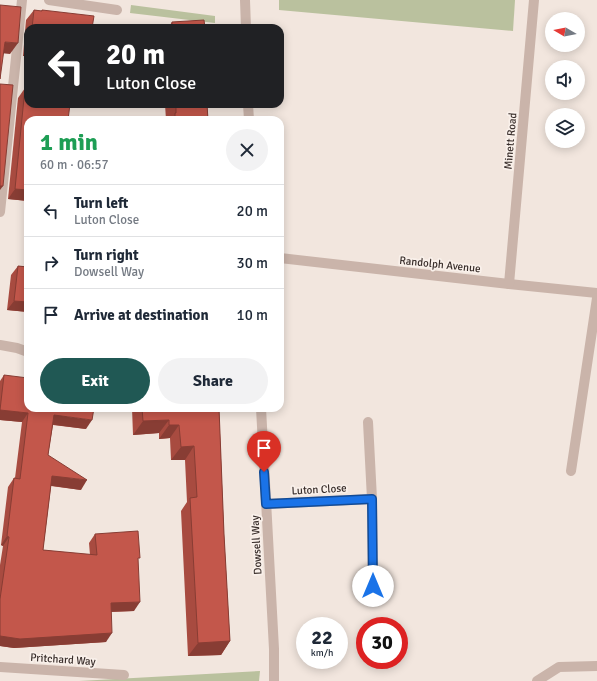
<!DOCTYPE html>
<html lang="en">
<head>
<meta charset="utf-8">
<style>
  :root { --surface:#fff; --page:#f2f2f3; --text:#1f2937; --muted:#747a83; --line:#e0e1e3; --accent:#205854 }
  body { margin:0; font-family:Signika,sans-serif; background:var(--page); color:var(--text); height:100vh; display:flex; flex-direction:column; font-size:15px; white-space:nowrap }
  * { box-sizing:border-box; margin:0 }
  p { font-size:13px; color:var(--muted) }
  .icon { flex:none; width:22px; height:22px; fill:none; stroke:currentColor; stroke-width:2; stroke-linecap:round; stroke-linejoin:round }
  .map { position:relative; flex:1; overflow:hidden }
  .sheet { position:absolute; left:24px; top:116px; width:260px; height:296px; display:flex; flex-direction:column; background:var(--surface); border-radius:12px; box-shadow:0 2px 10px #0003 }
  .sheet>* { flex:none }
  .guide { position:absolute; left:24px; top:24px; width:260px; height:84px; border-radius:12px; box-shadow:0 2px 10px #0003; background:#202124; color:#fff; overflow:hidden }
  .needle { width:26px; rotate:280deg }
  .controls { position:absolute; left:545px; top:12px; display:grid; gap:8px }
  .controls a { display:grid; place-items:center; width:40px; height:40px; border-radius:50%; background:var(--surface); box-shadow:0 2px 10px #0003; font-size:20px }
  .speed { position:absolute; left:296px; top:617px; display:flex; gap:8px; font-size:20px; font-weight:700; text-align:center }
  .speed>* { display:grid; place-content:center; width:52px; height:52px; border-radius:50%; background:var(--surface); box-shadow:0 2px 10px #0003; line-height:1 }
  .speed small { font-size:10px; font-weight:400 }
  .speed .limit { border:6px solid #d22; background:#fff; color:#111 }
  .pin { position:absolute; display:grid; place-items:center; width:34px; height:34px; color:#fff; margin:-41px -17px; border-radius:50% 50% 50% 0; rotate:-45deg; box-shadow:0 0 4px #0007 }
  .pin .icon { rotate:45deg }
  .me { position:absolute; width:44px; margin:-22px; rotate:0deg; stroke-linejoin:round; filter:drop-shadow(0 0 3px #0008) }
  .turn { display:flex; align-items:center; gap:14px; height:84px; padding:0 16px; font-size:18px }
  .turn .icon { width:52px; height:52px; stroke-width:2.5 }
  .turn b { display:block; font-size:28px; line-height:34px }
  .round { display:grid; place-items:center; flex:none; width:42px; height:42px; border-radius:21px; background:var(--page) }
  .head { display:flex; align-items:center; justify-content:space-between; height:68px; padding:0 16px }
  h1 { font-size:24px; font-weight:700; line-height:30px; color:#1e9e55 }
  .button { display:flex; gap:8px; margin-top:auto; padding:8px 16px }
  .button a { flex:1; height:46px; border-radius:24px; background:var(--accent); color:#fff; font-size:16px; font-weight:700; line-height:46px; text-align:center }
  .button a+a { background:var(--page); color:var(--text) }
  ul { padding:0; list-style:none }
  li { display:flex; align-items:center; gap:12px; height:52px; padding:0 16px; border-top:1px solid var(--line) }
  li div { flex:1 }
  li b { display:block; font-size:15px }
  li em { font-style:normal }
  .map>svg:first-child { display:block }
  .green { fill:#bac19e }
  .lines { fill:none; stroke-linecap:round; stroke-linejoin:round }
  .minor { stroke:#cab4aa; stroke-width:10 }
  .wall { fill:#a84b40 }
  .shaded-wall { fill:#883d34 }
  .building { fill:#c3574b; stroke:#883d34 }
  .route-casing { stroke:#114b97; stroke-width:10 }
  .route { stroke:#1a73e8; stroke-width:7 }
  .labels { text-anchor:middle; stroke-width:3.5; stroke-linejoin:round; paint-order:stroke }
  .street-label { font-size:11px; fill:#372c29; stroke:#f9f0ea }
</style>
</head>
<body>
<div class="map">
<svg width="597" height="681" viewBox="0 0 597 681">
  <rect width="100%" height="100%" fill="#f2e6de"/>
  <!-- green -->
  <g class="green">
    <polygon points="279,0 515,0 513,31 279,10"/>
    <polygon points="131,5 215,16 215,23 130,13"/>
    <polygon points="260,671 259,681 79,681"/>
  </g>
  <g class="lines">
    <!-- minor -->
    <g class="minor">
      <polyline points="49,0 117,10"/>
      <polyline points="245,0 246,28"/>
      <polyline points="248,104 249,120"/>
      <polyline points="0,212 22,0"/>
      <polyline points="280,258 509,284 597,293"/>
      <polyline points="509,284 534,0"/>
      <polyline points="0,345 17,348 28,352"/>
      <polyline points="261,408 274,649 274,681"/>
      <polyline points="368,422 372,499 373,586"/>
      <polyline points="571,471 597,298"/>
      <polyline points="266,504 372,499"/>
      <polyline points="0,667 124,675"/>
      <polyline points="537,681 559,667 597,666"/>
    </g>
  </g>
  <!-- wall -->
  <g class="wall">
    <polygon points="34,10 41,11 42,10 92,28 28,28 28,56 23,56 26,20"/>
    <polygon points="172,22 205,28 168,28"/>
    <polygon points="25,88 28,201 8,199 18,98"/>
    <polygon points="165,104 207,104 208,120 166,120"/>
    <polygon points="18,266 28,267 28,266 28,312 7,310 11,275"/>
    <polygon points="4,375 86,429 53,425 48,455 81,490 51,486 43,550 90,555 89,543 95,534 138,560 134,611 111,612 106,642 14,648 0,646 0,565 3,546 1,545 8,487 14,478 15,478 22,422 0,420 0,381"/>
    <polygon points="132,408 219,408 224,534 230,641 221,655 188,656 181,511 187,502 185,460 171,460 170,438 159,439 159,433 133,435"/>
  </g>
  <!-- shaded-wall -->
  <g class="shaded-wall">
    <polygon points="5,42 18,43 10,54 0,53"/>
    <polygon points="28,48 28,56 23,56"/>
    <polygon points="0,186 3,186 0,190"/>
    <polygon points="15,189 28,190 28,201 8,199"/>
    <polygon points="14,301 28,302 28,312 7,310"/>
    <polygon points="0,410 28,413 22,422 0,420"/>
    <polygon points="54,415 92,420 86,429 48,424"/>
    <polygon points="169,420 159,433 133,435 143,421"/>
    <polygon points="169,425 179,425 170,438 159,439"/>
    <polygon points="194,446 185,460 171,460 181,447"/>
    <polygon points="52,476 87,480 81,490 46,485"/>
    <polygon points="7,536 9,537 3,546 1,545"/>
    <polygon points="140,602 134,611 104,612 111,603"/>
    <polygon points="112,633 106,642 14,648 0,646 0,636"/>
    <polygon points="230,641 221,655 188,656 198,643"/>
  </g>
  <!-- building -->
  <g class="building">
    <polygon points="0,5 21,7 18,43 5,42 0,79"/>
    <polygon points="34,10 42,11 42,10 94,16 92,28 32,28"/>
    <polygon points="204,20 205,28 172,28 172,22"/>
    <polygon points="0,84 13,85 3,186 0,186"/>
    <polygon points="25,88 28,88 28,104 70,104 68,120 28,120 28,190 15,189"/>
    <polygon points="176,104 207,104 208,120 175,120 175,113 176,113"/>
    <polygon points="18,266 28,267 28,302 14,301"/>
    <polygon points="4,375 28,378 28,408 94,408 92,420 54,415 48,455 87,480 52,476 43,550 97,555 95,534 138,531 140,558 138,558 140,602 111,603 112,633 20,639 0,636 0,599 9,537 7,536 14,478 20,479 28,413 0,410"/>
    <polygon points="142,408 219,408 224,534 230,641 198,643 190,498 197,497 194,446 181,447 179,425 169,425 169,420 143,421"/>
  </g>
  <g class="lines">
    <!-- route casing -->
    <g class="route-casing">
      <polyline id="route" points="264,472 266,504 372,499 373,586"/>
    </g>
    <!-- route -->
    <use href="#route" class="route"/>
  </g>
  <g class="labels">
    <!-- street labels -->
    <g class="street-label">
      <text transform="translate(510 141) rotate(-85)" y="4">Minett Road</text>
      <text transform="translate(440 264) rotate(6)" y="4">Randolph Avenue</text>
      <text transform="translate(319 489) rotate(-3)" y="4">Luton Close</text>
      <text transform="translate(256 545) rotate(-93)" y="4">Dowsell Way</text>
      <text transform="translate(63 659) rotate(4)" y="4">Pritchard Way</text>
    </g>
  </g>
</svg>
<div class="controls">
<a><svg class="needle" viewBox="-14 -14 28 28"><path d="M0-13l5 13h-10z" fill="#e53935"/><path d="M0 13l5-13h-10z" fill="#747a83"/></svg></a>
<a><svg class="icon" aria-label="sound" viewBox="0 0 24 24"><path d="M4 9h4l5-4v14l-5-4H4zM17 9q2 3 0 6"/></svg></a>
<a><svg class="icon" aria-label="layers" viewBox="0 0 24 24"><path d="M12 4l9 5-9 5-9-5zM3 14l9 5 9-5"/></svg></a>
</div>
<div class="speed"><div>22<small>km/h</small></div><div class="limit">30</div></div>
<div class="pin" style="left:264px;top:472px;background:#d93025"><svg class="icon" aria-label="arrive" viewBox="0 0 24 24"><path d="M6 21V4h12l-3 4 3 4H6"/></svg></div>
<svg class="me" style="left:373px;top:586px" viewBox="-20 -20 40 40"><circle r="19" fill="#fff"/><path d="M0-13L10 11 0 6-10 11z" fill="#1a73e8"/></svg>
<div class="guide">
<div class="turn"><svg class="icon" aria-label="left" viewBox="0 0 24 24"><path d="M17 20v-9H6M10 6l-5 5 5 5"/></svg><div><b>20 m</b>Luton Close</div></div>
</div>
<section class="sheet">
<div class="head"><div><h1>1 min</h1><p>60 m · 06:57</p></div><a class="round"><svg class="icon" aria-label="close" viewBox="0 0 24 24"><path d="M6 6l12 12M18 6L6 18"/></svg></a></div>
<ul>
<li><svg class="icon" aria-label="left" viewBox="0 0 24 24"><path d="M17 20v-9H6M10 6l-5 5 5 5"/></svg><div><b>Turn left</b><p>Luton Close</p></div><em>20 m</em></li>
<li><svg class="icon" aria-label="right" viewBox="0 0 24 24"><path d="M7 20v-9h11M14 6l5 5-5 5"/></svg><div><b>Turn right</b><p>Dowsell Way</p></div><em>30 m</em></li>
<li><svg class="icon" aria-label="arrive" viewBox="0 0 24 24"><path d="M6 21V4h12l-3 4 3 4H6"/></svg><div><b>Arrive at destination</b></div><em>10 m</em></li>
</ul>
<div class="button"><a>Exit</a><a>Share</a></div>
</section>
</div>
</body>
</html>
